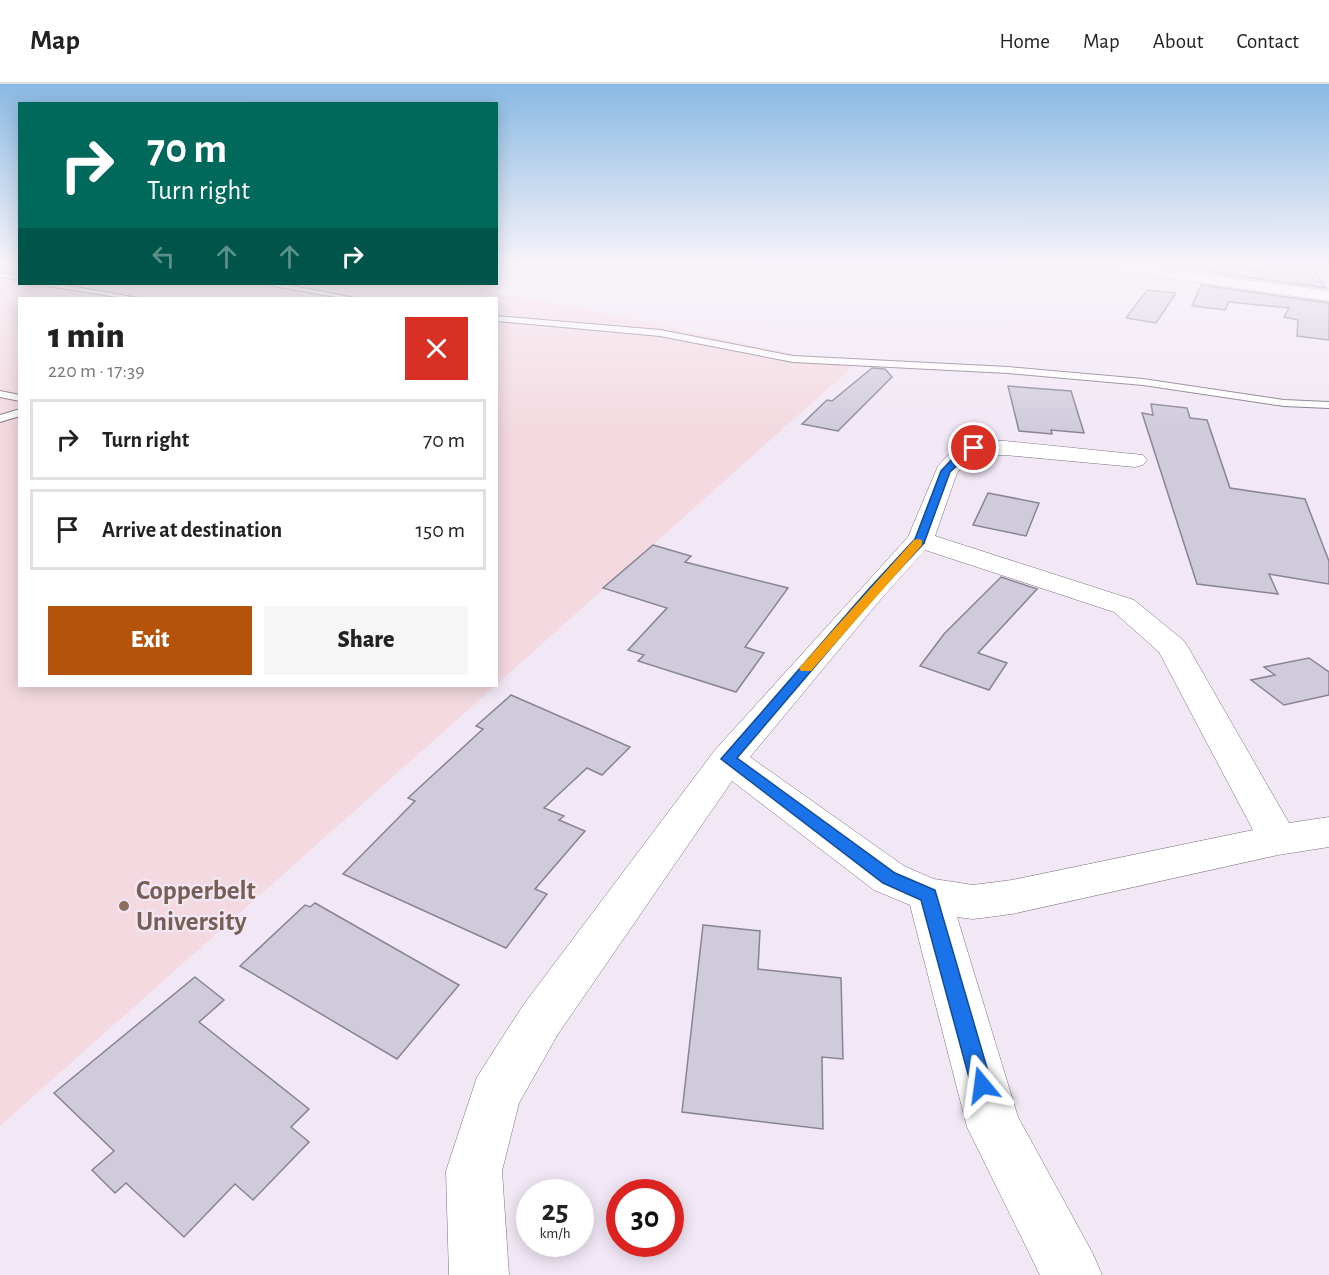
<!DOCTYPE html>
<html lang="en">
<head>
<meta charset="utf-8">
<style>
  :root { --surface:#fff; --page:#f6f6f6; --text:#222; --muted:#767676; --line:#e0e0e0; --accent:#b45309 }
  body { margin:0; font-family:"Alegreya Sans",sans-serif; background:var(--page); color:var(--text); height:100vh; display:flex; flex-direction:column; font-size:22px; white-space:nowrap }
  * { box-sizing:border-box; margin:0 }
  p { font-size:20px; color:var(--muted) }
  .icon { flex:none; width:33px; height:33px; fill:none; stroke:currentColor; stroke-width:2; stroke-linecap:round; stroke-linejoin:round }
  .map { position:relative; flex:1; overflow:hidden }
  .side { position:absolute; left:18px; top:213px; width:480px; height:390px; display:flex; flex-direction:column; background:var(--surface); border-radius:0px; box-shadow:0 3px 15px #0003 }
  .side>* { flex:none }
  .hud { position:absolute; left:18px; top:18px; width:480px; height:183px; border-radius:0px; box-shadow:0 3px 15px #0003; background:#00695c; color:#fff; overflow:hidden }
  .speed { position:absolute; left:516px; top:1095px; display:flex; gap:12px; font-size:30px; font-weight:700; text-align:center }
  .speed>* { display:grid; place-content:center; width:78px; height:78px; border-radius:50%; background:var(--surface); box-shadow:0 3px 15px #0003; line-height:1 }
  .speed small { font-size:15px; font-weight:400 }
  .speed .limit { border:9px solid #d22; background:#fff; color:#111 }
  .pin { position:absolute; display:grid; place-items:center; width:51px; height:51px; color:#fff; margin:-26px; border:3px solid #fff; border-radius:50%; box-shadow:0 2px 6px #0007 }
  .me { position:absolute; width:66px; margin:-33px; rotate:344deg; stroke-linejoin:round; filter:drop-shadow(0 0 4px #0008) }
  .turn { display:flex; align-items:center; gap:21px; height:126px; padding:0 30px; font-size:27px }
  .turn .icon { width:78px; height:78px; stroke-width:2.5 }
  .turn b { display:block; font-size:42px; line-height:51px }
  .lanes { display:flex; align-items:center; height:57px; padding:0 30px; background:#0003; justify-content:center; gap:30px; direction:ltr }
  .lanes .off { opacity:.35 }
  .round { display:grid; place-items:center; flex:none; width:63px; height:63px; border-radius:0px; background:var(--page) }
  .headline { display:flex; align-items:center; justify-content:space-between; height:102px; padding:0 30px }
  h1 { font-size:36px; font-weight:800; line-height:45px }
  .button { display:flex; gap:12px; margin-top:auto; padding:12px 30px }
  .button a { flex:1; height:69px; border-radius:0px; background:var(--accent); color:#fff; font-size:24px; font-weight:800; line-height:69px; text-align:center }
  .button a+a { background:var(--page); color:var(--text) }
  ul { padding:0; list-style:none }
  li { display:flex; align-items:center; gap:18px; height:81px; margin:0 12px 9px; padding:0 18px; border:3px solid var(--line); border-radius:0px }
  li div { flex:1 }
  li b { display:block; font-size:22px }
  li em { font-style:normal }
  header { display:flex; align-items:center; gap:36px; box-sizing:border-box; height:84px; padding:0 30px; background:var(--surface); border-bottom:2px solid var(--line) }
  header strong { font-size:28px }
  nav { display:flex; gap:33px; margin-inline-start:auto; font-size:21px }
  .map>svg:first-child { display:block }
  .education { fill:#f4d9e0 }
  .building { fill:#cfcbdb; stroke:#888493; stroke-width:1.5 }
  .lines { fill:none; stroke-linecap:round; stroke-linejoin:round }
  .service-casing { stroke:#7b727f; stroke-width:2 }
  .minor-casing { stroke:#7b727f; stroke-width:1 }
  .service { fill:#fff; fill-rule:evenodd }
  .minor { fill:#fff; fill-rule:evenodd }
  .route { fill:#1a73e8; stroke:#114b97; stroke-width:1.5 }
  .slow { fill:#f59e0b }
  .education-dot { fill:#8d6e63; stroke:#f1e7f5; stroke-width:2 }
  .labels { text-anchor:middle; stroke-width:4.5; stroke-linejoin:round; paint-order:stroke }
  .near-education-label { font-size:27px; font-weight:bold; fill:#785e54; stroke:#f1e7f5; text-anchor:start }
</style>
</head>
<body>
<header>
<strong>Map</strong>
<nav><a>Home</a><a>Map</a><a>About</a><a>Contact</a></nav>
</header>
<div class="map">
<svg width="1329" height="1191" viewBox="0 0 1329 1191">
  <rect width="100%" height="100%" fill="#f1e7f5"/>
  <!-- education -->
  <polygon class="education" points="0,181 19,181 20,200 449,200 594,227 852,283 497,600 496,214 20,214 20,602 495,602 0,1042"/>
  <!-- building -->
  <g class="building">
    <polygon points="1210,181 1260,186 1259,181 1312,182 1326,204 1207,188"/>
    <polygon points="1201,201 1329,219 1329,256 1297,252 1298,236 1284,233 1289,224 1229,218 1225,226 1192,222"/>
    <polygon points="1147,206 1176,209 1156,239 1126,234"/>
    <polygon points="872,284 885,285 892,293 838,347 802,340 827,316 832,317"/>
    <polygon points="1008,302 1071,307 1084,349 1051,346 1052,350 1019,347"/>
    <polygon points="1151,320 1187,324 1190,334 1207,336 1230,404 1305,415 1329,477 1329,500 1269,490 1278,510 1197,500 1142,329 1153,331"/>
    <polygon points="988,409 1039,419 1026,452 973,441"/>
    <polygon points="653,461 691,472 685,478 788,504 745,563 764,569 736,608 638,577 644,571 628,566 667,524 603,504"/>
    <polygon points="1001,493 1037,505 978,569 1007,579 989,606 920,582 944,550"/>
    <polygon points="1309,574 1329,588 1329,611 1284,621 1251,596 1275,591 1264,583"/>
    <polygon points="511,611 630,663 602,691 587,684 544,724 564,732 559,736 585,747 535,805 547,810 506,864 343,790 415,717 408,714 483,645 476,642"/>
    <polygon points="315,819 459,901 397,975 240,882 305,821 310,823"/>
    <polygon points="703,841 760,847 758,885 841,894 843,975 822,973 823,1045 682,1028"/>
    <polygon points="195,893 224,916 199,938 309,1025 291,1043 309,1058 253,1116 235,1100 184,1153 126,1099 115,1109 92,1086 114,1067 54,1009"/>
  </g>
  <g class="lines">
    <!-- service casing -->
    <g class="service-casing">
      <g id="service">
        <polygon points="0,189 20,192 20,196 0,193"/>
        <polygon points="45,200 59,200 138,214 123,214 48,202"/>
        <polygon points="270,200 283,200 355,214 341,214 273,202"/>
        <polygon points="496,232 660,246 793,272 1008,283 1143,295 1284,316 1329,318 1329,324 1284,322 1143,301 1008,289 793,278 660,252 496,237"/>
        <polygon points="0,307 20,311 20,317 0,313"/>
        <polygon points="20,325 20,332 0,338 0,331"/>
      </g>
    </g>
    <!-- minor casing -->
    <g class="minor-casing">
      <g id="minor">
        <polygon points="761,181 792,181 793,183 786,187 763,184"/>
        <polygon points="1096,181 1135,181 1329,207 1329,217 1103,185"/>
        <path d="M974,357H1005L1143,371L1147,376L1143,381L1135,383L1005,371H979L967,378L957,389L935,452L1134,516L1183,556L1188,563L1289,739L1329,733V763L1278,771L1012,830L973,835L957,833L1018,1033L1093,1170L1102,1191H1040L967,1043L910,821L874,806L732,697L558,950L519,1019L502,1087L509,1191H449L446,1087L477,993L524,920L715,666L908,453L938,382L951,368ZM925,466L1114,528L1159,568L1253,746L1012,796L973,801L934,795L904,782L750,673L881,515Z"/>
      </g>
    </g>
    <!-- service -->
    <use href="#service" class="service"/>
    <!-- minor -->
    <use href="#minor" class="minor"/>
  </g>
  <!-- sky -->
  <linearGradient id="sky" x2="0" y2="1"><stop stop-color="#89b9e3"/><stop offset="0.52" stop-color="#f9f4fa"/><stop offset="1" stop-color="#f9f4fa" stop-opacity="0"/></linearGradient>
  <rect width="1329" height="348" fill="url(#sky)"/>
  <!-- route -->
  <polygon class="route" points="974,362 977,363 977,366 963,376 950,388 924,459 875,512 737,674 895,789 935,806 992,1001 989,1008 982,1011 974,1008 971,1001 921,816 883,799 721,675 867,507 915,455 941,387 956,371"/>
  <!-- slow -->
  <polygon class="slow" points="918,455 922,456 922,461 811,587 801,587 799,584 801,582 914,456"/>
  <!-- markers -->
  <circle class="education-dot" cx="124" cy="822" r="6"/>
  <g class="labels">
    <!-- near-education labels -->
    <g class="near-education-label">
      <text x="136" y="815">Copperbelt<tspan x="136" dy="31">University</tspan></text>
    </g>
  </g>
</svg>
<div class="speed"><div>25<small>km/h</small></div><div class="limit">30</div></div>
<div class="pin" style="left:974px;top:364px;background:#d93025"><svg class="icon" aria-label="arrive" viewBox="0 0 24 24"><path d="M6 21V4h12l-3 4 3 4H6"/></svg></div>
<svg class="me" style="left:982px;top:1001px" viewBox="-20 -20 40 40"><path d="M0-17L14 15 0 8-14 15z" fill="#1a73e8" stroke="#fff" stroke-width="4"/></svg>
<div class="hud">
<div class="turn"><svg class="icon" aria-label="right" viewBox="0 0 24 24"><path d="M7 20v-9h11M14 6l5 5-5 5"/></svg><div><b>70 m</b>Turn right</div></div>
<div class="lanes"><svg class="icon off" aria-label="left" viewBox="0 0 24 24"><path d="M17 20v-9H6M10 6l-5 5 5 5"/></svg><svg class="icon off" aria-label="ahead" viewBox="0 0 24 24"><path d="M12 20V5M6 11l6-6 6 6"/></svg><svg class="icon off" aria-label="ahead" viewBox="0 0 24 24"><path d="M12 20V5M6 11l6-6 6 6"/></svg><svg class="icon" aria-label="right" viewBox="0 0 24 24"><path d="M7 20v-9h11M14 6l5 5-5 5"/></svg></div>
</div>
<section class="side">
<div class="headline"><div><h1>1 min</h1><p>220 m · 17:39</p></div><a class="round" style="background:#d93025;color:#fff"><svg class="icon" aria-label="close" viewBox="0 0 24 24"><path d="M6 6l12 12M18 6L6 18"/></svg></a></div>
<ul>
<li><svg class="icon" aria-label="right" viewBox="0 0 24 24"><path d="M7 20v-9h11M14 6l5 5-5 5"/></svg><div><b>Turn right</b></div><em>70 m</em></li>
<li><svg class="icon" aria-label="arrive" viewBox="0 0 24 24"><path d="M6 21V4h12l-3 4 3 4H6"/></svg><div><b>Arrive at destination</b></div><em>150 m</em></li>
</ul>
<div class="button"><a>Exit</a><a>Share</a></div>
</section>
</div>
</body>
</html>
